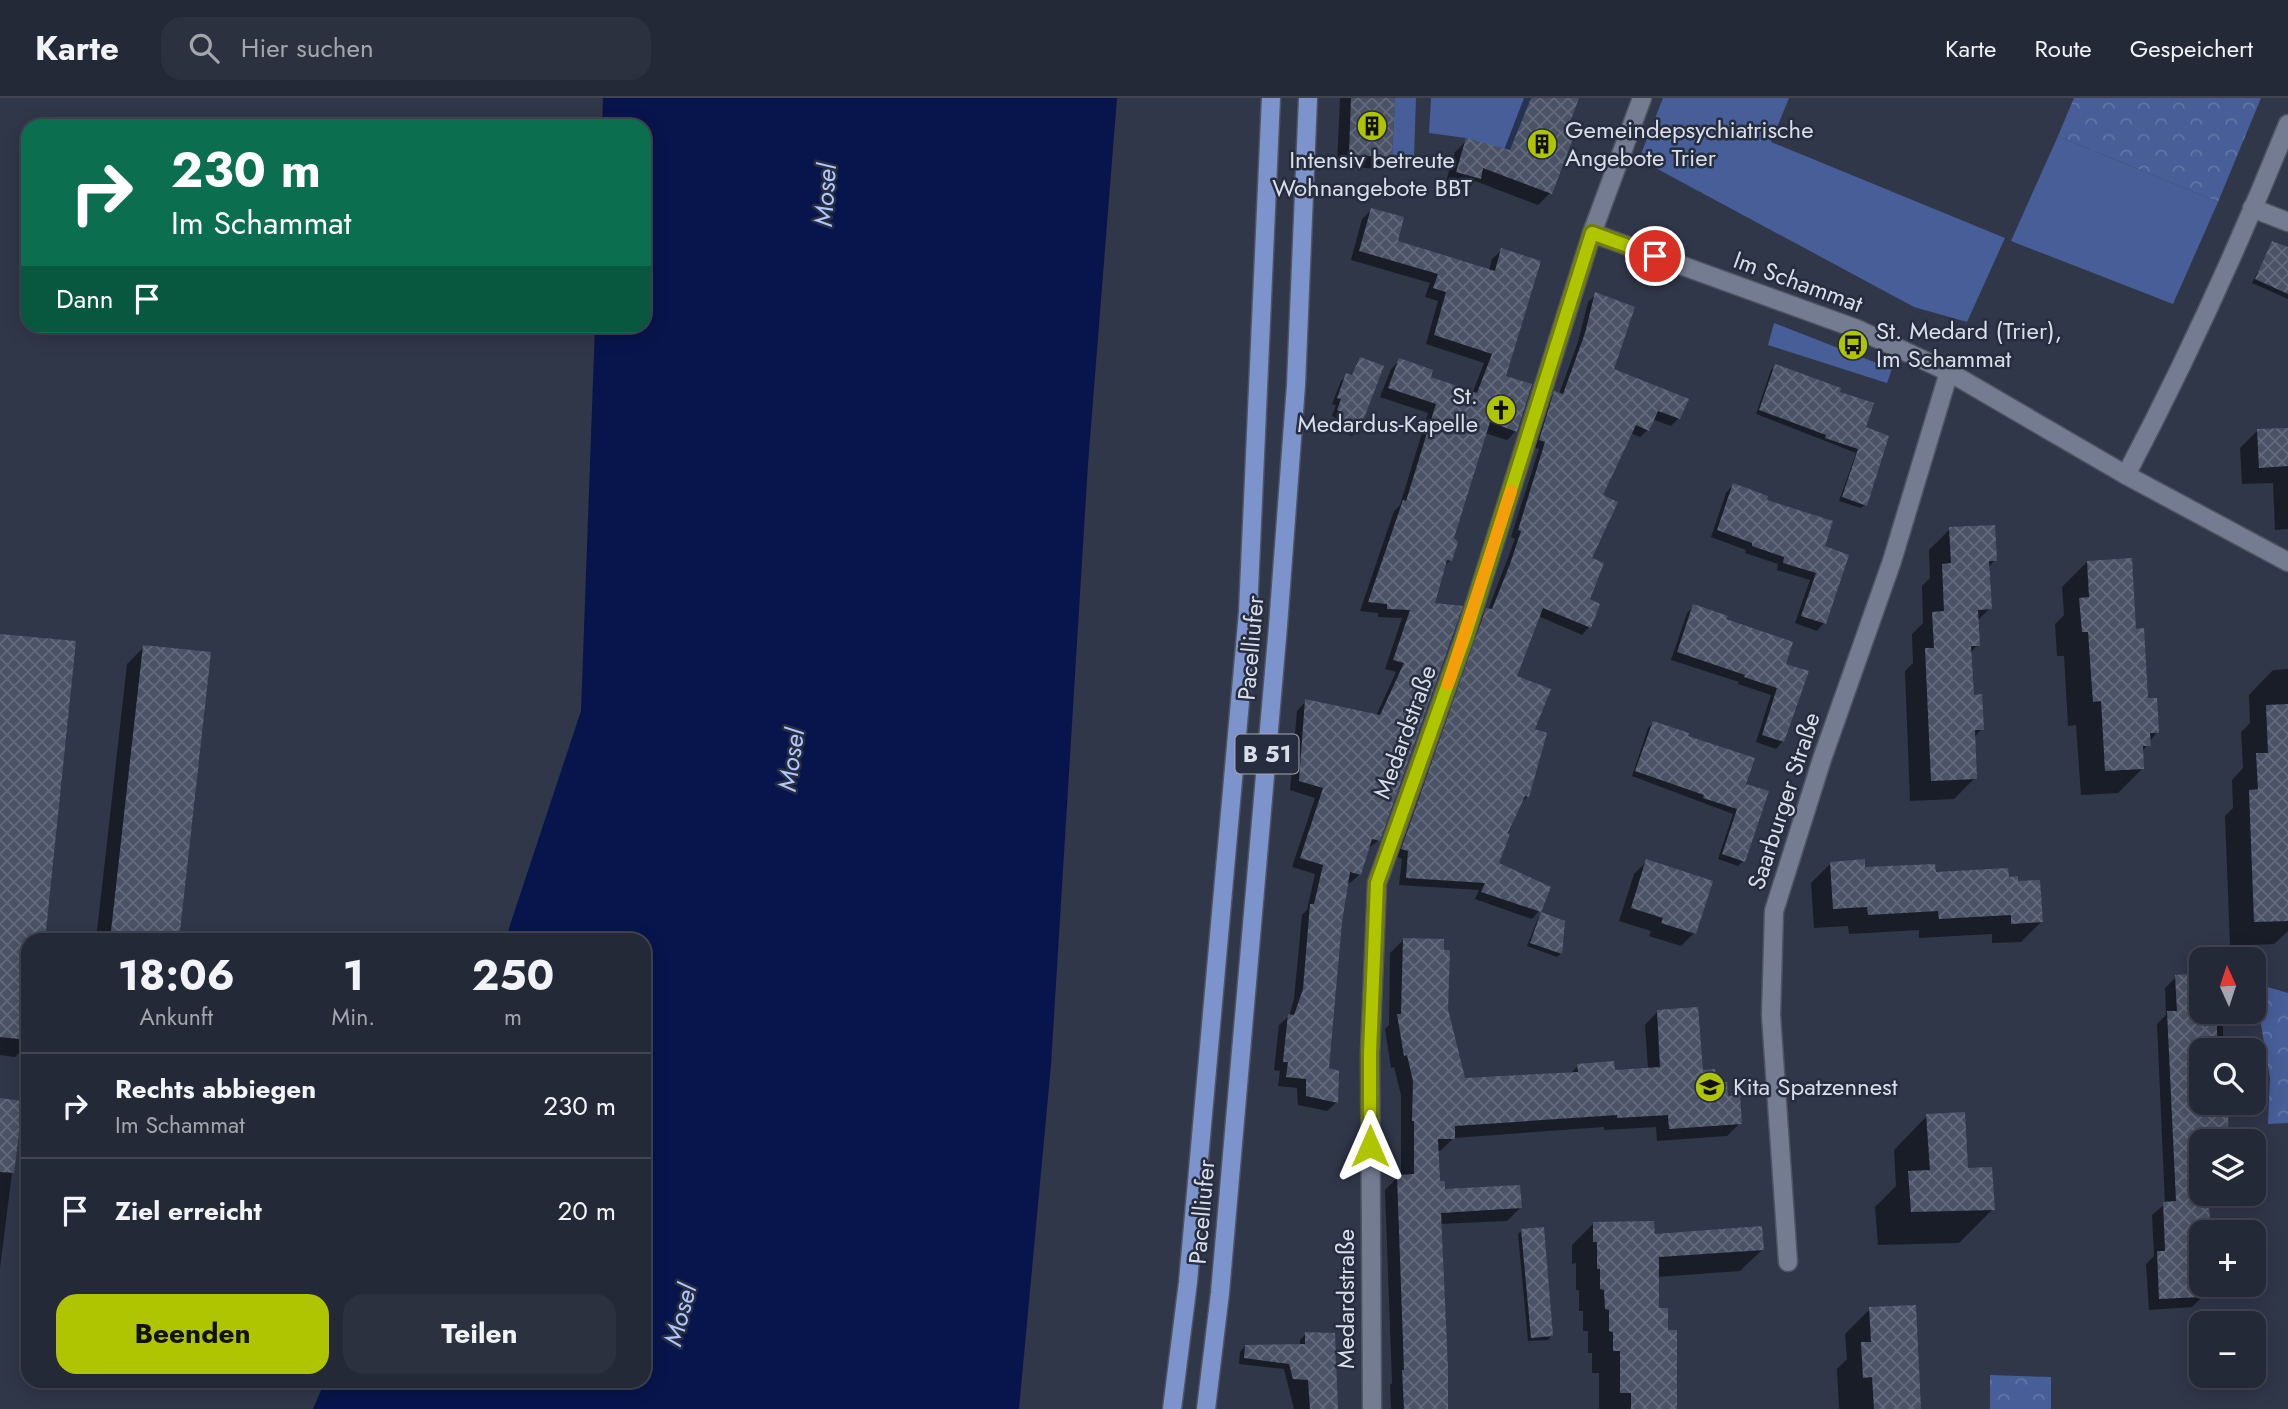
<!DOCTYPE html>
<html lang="de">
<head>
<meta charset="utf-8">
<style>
  :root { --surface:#242937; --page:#2c313f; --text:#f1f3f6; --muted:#a3a6ad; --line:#414552; --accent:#b0c501 }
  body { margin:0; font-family:Jost,sans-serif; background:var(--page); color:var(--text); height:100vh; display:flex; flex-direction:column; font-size:26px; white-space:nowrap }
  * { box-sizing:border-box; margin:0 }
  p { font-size:23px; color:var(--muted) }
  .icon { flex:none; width:38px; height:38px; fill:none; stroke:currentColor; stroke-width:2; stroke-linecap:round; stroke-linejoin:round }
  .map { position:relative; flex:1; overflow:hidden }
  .drawer { position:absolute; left:21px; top:835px; width:630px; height:455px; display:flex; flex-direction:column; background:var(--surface); border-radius:21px; box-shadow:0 4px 18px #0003,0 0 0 2px var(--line) }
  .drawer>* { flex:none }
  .banner { position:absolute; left:21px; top:21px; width:630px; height:214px; border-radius:21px; box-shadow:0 4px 18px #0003,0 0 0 2px var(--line); background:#0b6e4f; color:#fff; overflow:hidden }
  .needle { width:46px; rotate:357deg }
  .buttons { position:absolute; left:2189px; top:849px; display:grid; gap:14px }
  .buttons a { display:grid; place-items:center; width:77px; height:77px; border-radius:14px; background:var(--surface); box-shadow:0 4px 18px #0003,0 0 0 2px var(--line); font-size:35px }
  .pin { position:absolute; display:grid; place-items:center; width:60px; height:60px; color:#fff; margin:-30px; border:4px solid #fff; border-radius:50%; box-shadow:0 2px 7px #0007 }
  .me { position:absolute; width:77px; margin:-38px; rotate:0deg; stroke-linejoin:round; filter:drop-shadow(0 0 5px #0008) }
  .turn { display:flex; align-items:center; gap:24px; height:147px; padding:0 35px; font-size:32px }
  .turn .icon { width:91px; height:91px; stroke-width:2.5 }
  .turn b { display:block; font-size:49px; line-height:60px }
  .then { display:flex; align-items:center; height:66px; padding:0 35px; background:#0003; gap:14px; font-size:26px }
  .eta { display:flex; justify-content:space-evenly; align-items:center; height:119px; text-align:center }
  .eta b { font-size:42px; font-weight:700; line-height:49px }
  .cta { display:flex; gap:14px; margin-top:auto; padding:14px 35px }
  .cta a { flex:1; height:80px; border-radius:21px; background:var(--accent); color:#111; font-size:28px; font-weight:700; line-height:80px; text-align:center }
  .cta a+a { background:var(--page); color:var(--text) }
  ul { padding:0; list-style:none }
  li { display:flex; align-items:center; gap:21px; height:105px; padding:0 35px; border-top:2px solid var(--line) }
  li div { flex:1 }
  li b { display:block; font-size:26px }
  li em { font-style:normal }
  header { display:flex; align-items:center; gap:42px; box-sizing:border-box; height:98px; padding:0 35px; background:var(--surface); border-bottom:2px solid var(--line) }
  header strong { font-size:33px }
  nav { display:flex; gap:38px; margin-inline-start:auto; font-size:24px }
  .search { width:490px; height:63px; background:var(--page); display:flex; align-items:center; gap:18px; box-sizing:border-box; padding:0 24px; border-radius:21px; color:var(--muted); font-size:26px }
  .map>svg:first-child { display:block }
  .grass { fill:#475e99 }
  .park { fill:url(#park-crowns) }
  .water { fill:#08154c }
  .shadow { fill:#0007 }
  .building { fill:url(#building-cross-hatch) }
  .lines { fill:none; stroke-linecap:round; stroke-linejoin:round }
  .street-casing { stroke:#4e5463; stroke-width:21 }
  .primary-casing { stroke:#4e5463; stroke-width:21 }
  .street { stroke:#737c90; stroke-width:18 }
  .primary { stroke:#7c93cc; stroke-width:18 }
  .route-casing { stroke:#728001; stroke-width:18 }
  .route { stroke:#b0c501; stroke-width:12 }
  .slow { stroke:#f59e0b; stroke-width:12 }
  .labels { text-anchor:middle; stroke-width:5; stroke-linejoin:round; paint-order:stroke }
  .shield { fill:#262d3f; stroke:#a3a9b6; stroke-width:2 }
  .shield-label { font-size:23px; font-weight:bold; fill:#d9dee9 }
  .poi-label { font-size:24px; fill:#d9dee9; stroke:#262d3f; text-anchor:start }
  .street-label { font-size:24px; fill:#d9dee9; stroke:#262d3f }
  .water-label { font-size:26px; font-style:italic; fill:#afc5fb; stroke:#262d3f }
</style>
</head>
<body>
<header>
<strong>Karte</strong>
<div class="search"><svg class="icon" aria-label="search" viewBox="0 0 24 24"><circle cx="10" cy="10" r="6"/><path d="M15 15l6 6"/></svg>Hier suchen</div>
<nav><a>Karte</a><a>Route</a><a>Gespeichert</a></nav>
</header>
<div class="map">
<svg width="2288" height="1311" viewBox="0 0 2288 1311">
  <defs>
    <pattern id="park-crowns" width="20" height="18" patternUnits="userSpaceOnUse" patternTransform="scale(1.75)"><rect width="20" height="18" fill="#475e99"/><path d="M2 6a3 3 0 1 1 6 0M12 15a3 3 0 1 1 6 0" fill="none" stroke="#6175a7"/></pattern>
    <pattern id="building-cross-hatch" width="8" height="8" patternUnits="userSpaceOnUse" patternTransform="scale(1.75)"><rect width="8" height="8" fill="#4a5265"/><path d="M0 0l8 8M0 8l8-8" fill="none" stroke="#646a7b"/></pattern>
  </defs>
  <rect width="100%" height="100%" fill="#303749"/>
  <!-- grass -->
  <g class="grass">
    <polygon points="1395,0 1416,0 1414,60 1392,59"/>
    <polygon points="1431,0 1531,0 1510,54 1466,40 1429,35"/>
    <polygon points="1663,0 1789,0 1771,44 2005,140 1967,224 1914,209 1639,61"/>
    <polygon points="2058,38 2218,104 2173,206 2011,143"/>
    <polygon points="1774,225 1892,271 1887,285 1768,247"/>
  </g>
  <!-- park -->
  <g class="park">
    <polygon points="2074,0 2261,0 2218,104 2058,38"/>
    <polygon points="2254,885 2288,895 2288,1025 2268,1026 2270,980"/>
    <polygon points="1990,1277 2051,1279 2051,1311 1990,1311"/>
  </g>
  <!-- water -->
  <polygon class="water" points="603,0 1117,0 1088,366 1051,967 1019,1311 313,1311 325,1283 644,1283 644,842 505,842 581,613 595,228 644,228 644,28 602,28"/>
  <!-- shadow -->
  <g class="shadow">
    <polygon points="1340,0 1393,0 1391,59 1379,71 1337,68"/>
    <polygon points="1524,0 1577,0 1563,36 1550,95 1538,107 1475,83 1467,92 1445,86 1455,54 1467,42 1504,52"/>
    <polygon points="1371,112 1396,144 1489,173 1492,161 1502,152 1504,279 1516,333 1507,342 1485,335 1452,441 1451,462 1443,469 1378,743 1367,751 1360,776 1350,785 1347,784 1340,824 1327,972 1337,1004 1327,1013 1298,1007 1297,990 1278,988 1280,973 1274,972 1279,927 1289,918 1294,901 1302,817 1307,812 1315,776 1292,769 1315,700 1290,692 1297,613 1306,603 1376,618 1396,574 1385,571 1402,520 1378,519 1378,515 1360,513 1394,413 1400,407 1428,315 1380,299 1391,271 1400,262 1429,280 1472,296 1484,265 1426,246 1438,203 1425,199 1430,185 1351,162 1362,121"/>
    <polygon points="2273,145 2288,151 2288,201 2252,185"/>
    <polygon points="1596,196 1612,272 1679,320 1671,328 1652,321 1648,332 1640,339 1630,335 1601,398 1589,461 1589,529 1582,537 1538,518 1515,579 1532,632 1528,698 1520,706 1497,766 1539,813 1532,821 1475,801 1479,792 1399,787 1402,761 1395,758 1479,519 1488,512 1515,441 1511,439 1539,351 1532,349 1547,302 1555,295 1559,296 1578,244 1588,204"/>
    <polygon points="1360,261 1358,332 1352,338 1332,331 1336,320 1332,318 1336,307 1332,306 1341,283 1347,277 1350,278 1355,266 1348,284 1359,266 1356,266"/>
    <polygon points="1775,268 1838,295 1863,330 1865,407 1861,410 1839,403 1856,355 1756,316 1771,272"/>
    <polygon points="2288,331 2288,431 2275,432 2273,385 2242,386 2240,350 2257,333"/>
    <polygon points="1733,387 1765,403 1823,449 1847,458 1824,525 1817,533 1795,525 1810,482 1777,472 1778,466 1745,455 1746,452 1711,439 1726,395"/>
    <polygon points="1950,431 1995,462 1988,470 1990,510 1977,523 1978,547 1970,555 1972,598 1982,631 1973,640 1975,680 1954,701 1910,703 1905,573 1913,565 1912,536 1923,525 1922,488 1930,480 1929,452"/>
    <polygon points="2087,464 2147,602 2157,634 2142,654 2143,670 2118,695 2081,697 2076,627 2068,628 2064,558 2057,558 2055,526 2064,517 2062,489"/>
    <polygon points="1694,508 1724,522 1783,567 1783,643 1776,651 1756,644 1771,597 1738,586 1739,584 1671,562 1687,515"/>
    <polygon points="0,537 28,842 28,946 15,959 0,957"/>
    <polygon points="144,549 178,842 96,842 127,566"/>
    <polygon points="2288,571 2288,833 2274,846 2230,848 2225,718 2233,710 2232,682 2243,670 2241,634 2250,625 2249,597 2273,572"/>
    <polygon points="1653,625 1686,639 1744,687 1743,763 1738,768 1718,761 1733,716 1632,678 1648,630"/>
    <polygon points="1647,763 1694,835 1681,848 1649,838 1651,833 1619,823 1634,776"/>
    <polygon points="1831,765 1864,771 2007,781 2041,824 2021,844 1992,845 1992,836 1919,840 1919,832 1849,836 1848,828 1814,830 1811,785"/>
    <polygon points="1542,816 1563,824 1561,856 1557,859 1527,848 1538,820"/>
    <polygon points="1403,842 1446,911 1463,982 1570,976 1578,968 1614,974 1648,971 1645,927 1657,914 1701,974 1726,1000 1740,1025 1727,1038 1657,1043 1656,1029 1604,1032 1604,1029 1454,1040 1440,1053 1437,1053 1438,1085 1444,1093 1520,1110 1507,1123 1440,1126 1446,1311 1391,1311 1390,1287 1392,1285 1385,1092 1398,1079 1401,1079 1401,997 1394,969 1391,970 1385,931 1389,927 1390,855"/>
    <polygon points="2176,879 2202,914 2222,914 2224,952 2202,952 2202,1004 2226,1004 2228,1043 2202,1043 2202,1096 2220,1096 2220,1100 2208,1111 2209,1134 2202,1134 2203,1198 2192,1209 2149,1212 2146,1166 2154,1158 2152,1117 2165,1106 2157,926 2166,917 2165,890"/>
    <polygon points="0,1002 21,1004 0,1170"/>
    <polygon points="1927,1018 1993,1111 1959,1145 1878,1147 1875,1109 1896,1088 1894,1052"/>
    <polygon points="1594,1125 1653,1138 1762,1152 1740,1173 1657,1179 1657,1212 1666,1233 1659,1311 1599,1311 1599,1275 1592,1275 1592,1255 1588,1255 1588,1233 1583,1233 1583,1213 1579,1213 1579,1192 1576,1192 1576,1165 1572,1166 1572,1147"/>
    <polygon points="1522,1132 1551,1238 1548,1242 1528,1243 1518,1136"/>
    <polygon points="1870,1211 1919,1311 1839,1311 1837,1271 1847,1261 1845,1236"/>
    <polygon points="1306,1236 1337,1311 1294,1311 1284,1271 1239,1266 1240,1254 1245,1248 1300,1248 1300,1242"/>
  </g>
  <!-- building -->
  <g class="building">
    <polygon points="1351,0 1395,0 1392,59 1349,57"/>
    <polygon points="1531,0 1579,0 1566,35 1574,38 1552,96 1483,70 1481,81 1456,74 1466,40 1510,52"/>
    <polygon points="1371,110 1404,119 1398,143 1495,173 1501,150 1541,163 1506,278 1532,286 1517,334 1490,324 1454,440 1458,444 1452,463 1447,462 1435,505 1463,508 1380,743 1372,741 1361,777 1350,774 1342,824 1329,970 1339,973 1338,1005 1306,998 1306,981 1286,979 1288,964 1283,964 1288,916 1294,917 1303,891 1310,806 1314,806 1323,767 1300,760 1323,690 1299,683 1305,601 1380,617 1404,565 1393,562 1410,512 1387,511 1387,506 1368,504 1403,402 1406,403 1436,306 1388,290 1399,260 1433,272 1431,279 1477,295 1492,256 1434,237 1446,194 1433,190 1438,176 1359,153"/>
    <polygon points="2272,143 2288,149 2288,196 2255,181"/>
    <polygon points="1595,194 1635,209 1614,271 1689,301 1680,321 1658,313 1649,333 1636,327 1603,397 1618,404 1592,460 1604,465 1590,501 1600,506 1591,530 1543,510 1517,578 1551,591 1535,631 1547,635 1529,699 1525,698 1508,735 1510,736 1499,765 1551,789 1541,814 1481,794 1485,785 1406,780 1408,753 1401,751 1486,510 1492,511 1510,466 1521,433 1518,432 1545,344 1539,342 1554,293 1563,296 1585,235"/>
    <polygon points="1360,259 1384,268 1359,333 1337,325 1341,314 1337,312 1341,301 1337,300 1346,275 1352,277"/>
    <polygon points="1775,266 1841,290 1840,294 1874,305 1866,329 1889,338 1867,408 1842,399 1858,351 1825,340 1826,337 1759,312"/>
    <polygon points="2288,330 2288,368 2259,370 2257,331"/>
    <polygon points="1733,385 1768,398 1767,402 1833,423 1825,448 1849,457 1826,526 1801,518 1816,475 1783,465 1784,459 1752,448 1752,445 1717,432"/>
    <polygon points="1995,427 1997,463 1989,463 1992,511 1978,512 1980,548 1971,548 1974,597 1982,596 1984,632 1975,632 1977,681 1931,683 1925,550 1934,550 1932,514 1944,513 1942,466 1951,465 1949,429"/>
    <polygon points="2132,460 2136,531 2144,530 2148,600 2157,600 2159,635 2150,635 2151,648 2143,648 2144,671 2105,673 2101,603 2093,604 2088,534 2082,534 2079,500 2089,499 2087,463"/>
    <polygon points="1693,506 1728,518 1726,521 1793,544 1786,566 1809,573 1784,644 1762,637 1777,590 1744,579 1745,577 1677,554"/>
    <polygon points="0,536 76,543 45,842 28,842 28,942 0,939"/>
    <polygon points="143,547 211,554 179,842 110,842"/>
    <polygon points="2288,606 2288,823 2254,824 2249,692 2258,691 2256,655 2268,655 2266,607"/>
    <polygon points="1653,623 1689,635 1688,638 1755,660 1746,686 1769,693 1745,764 1722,756 1737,711 1703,700 1704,697 1635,673"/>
    <polygon points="1646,761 1713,783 1696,836 1661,825 1663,820 1631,810"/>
    <polygon points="1865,761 1865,769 1935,766 1936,774 2008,770 2009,779 2018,778 2018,783 2040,782 2043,824 2011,826 2011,817 1939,821 1938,813 1868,817 1867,809 1833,811 1830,764"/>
    <polygon points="1541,814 1565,823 1562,856 1530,845"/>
    <polygon points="1403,840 1444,841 1444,852 1450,852 1448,911 1465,980 1578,974 1577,966 1614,963 1615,972 1660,969 1657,912 1698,909 1703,972 1715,971 1716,985 1727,984 1728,998 1740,997 1742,1026 1669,1031 1668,1017 1617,1020 1617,1017 1455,1028 1455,1041 1438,1041 1440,1083 1445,1083 1445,1091 1520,1087 1522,1110 1441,1115 1448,1271 1448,1311 1404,1311 1402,1272 1404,1272 1397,1077 1414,1076 1414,1023 1412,1023 1413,983 1407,957 1404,958 1397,916 1401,916"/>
    <polygon points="2202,875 2202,914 2216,914 2218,952 2202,952 2202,1004 2212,1004 2212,1017 2228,1016 2229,1043 2202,1043 2202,1096 2208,1096 2211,1134 2202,1134 2202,1199 2159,1201 2157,1153 2165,1153 2163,1104 2176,1103 2167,913 2177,913 2175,877"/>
    <polygon points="0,1000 23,1003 14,1075 0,1074"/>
    <polygon points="1965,1014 1968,1070 1992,1069 1995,1112 1911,1114 1908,1073 1930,1072 1926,1016"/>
    <polygon points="1654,1123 1655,1136 1762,1128 1764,1152 1659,1159 1659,1210 1668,1210 1668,1232 1677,1232 1677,1311 1631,1311 1631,1295 1620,1295 1620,1253 1613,1253 1613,1234 1609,1233 1609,1212 1605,1211 1604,1192 1600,1191 1600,1171 1597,1171 1597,1144 1593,1144 1593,1124"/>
    <polygon points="1544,1129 1553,1238 1531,1240 1521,1131"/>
    <polygon points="1916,1207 1921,1311 1874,1311 1872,1279 1863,1280 1861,1244 1871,1244 1869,1209"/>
    <polygon points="1305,1234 1335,1235 1338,1311 1310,1311 1308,1282 1293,1281 1289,1266 1244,1260 1245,1247 1305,1246"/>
  </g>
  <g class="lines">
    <!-- street casing -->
    <g class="street-casing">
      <g id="street">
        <polyline points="2252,110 2288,124"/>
        <polyline points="1592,135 1857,231 1949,274 2126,377 2288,464"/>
        <path d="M2126,377C2186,263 2240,145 2288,26"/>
        <polyline points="1788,1164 1771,917 1774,813 1822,661 1892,463 1949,274"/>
        <polyline points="1372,1311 1370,955 1377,785 1465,538 1592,135 1642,0"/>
      </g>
    </g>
    <!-- primary casing -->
    <g class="primary-casing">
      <g id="primary">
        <polyline points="1172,1311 1188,1184 1248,514 1271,0"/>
        <polyline points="1206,1311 1220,1195 1278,528 1296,287 1308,0"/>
      </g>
    </g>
    <!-- street -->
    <use href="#street" class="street"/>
    <!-- primary -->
    <use href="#primary" class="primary"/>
  </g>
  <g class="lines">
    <!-- route casing -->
    <g class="route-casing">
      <polyline id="route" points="1370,1048 1370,955 1377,785 1465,538 1592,135 1655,158"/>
    </g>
    <!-- route -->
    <use href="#route" class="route"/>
    <!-- slow -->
    <polyline class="slow" points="1448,586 1511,393"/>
  </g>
  <!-- icons -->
  <defs>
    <g id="building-disc" transform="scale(1.575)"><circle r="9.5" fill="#b0c501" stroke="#262d3f"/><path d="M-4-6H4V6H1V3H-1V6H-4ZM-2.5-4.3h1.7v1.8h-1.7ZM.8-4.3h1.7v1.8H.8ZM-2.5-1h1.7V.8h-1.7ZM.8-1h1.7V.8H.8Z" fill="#111"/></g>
    <g id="bus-disc" transform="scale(1.575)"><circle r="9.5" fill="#b0c501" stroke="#262d3f"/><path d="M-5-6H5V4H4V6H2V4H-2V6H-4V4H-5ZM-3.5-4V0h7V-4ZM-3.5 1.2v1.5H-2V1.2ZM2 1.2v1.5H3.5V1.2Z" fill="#111"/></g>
    <g id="church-disc" transform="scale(1.575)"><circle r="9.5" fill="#b0c501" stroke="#262d3f"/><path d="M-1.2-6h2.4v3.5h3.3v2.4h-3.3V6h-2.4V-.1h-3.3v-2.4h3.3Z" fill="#111"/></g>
    <g id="school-disc" transform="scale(1.575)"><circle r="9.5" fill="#b0c501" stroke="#262d3f"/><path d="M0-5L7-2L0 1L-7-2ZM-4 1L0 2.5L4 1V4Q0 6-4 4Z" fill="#111"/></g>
  </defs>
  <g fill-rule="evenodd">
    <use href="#building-disc" x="1372" y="28"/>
    <use href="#building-disc" x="1542" y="46"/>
    <use href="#bus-disc" x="1853" y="247"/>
    <use href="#church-disc" x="1501" y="312"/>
    <use href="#school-disc" x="1710" y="989"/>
  </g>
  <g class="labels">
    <!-- shield labels -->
    <rect class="shield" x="1235.5" y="636.5" width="63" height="39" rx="5"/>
    <g class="shield-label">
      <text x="1267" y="664">B 51</text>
    </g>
    <!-- poi labels -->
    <g class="poi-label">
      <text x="1565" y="40">Gemeindepsychiatrische<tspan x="1565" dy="28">Angebote Trier</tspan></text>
      <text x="1372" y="70" text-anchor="middle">Intensiv betreute<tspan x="1372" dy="28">Wohnangebote BBT</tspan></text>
      <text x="1876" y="241">St. Medard (Trier),<tspan x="1876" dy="28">Im Schammat</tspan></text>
      <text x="1478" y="306" text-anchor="end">St.<tspan x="1478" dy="28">Medardus-Kapelle</tspan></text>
      <text x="1733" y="997">Kita Spatzennest</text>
    </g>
    <!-- street labels -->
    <g class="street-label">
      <text transform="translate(1798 184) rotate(20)" y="8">Im Schammat</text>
      <text transform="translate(1251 550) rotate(-85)" y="8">Pacelliufer</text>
      <text transform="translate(1405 634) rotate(-70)" y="8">Medardstraße</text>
      <text transform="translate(1784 703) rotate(-72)" y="8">Saarburger Straße</text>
      <text transform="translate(1202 1114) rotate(-85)" y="8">Pacelliufer</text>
      <text transform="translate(1346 1201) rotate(-90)" y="8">Medardstraße</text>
    </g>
    <!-- water labels -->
    <g class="water-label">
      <text transform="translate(825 97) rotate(-86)" y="9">Mosel</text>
      <text transform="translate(791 662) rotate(-82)" y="9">Mosel</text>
      <text transform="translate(680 1217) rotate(-75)" y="9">Mosel</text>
    </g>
  </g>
</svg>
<div class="buttons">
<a><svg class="needle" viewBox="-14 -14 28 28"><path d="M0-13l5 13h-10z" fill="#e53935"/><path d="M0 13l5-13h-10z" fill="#a3a6ad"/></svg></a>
<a><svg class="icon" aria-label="search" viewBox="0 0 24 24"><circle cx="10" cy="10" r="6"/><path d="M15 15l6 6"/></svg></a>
<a><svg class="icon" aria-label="layers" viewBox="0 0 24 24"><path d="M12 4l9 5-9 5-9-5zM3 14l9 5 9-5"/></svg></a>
<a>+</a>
<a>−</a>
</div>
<div class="pin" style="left:1655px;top:158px;background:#d93025"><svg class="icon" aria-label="arrive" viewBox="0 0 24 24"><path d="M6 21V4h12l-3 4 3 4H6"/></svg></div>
<svg class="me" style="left:1370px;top:1048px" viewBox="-20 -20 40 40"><path d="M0-17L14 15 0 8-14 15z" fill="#b0c501" stroke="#fff" stroke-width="4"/></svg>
<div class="banner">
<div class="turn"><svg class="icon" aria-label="right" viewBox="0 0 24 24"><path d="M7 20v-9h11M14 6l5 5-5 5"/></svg><div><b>230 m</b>Im Schammat</div></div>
<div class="then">Dann<svg class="icon" aria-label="arrive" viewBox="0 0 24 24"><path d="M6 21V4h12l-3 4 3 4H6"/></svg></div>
</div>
<section class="drawer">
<div class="eta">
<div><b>18:06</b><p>Ankunft</p></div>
<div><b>1</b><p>Min.</p></div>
<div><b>250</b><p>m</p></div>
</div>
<ul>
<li><svg class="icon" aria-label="right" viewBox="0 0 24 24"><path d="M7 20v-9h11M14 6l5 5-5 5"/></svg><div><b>Rechts abbiegen</b><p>Im Schammat</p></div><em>230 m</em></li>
<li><svg class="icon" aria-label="arrive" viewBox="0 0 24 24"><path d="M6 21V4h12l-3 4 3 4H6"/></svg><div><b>Ziel erreicht</b></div><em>20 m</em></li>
</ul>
<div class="cta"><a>Beenden</a><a>Teilen</a></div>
</section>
</div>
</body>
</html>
